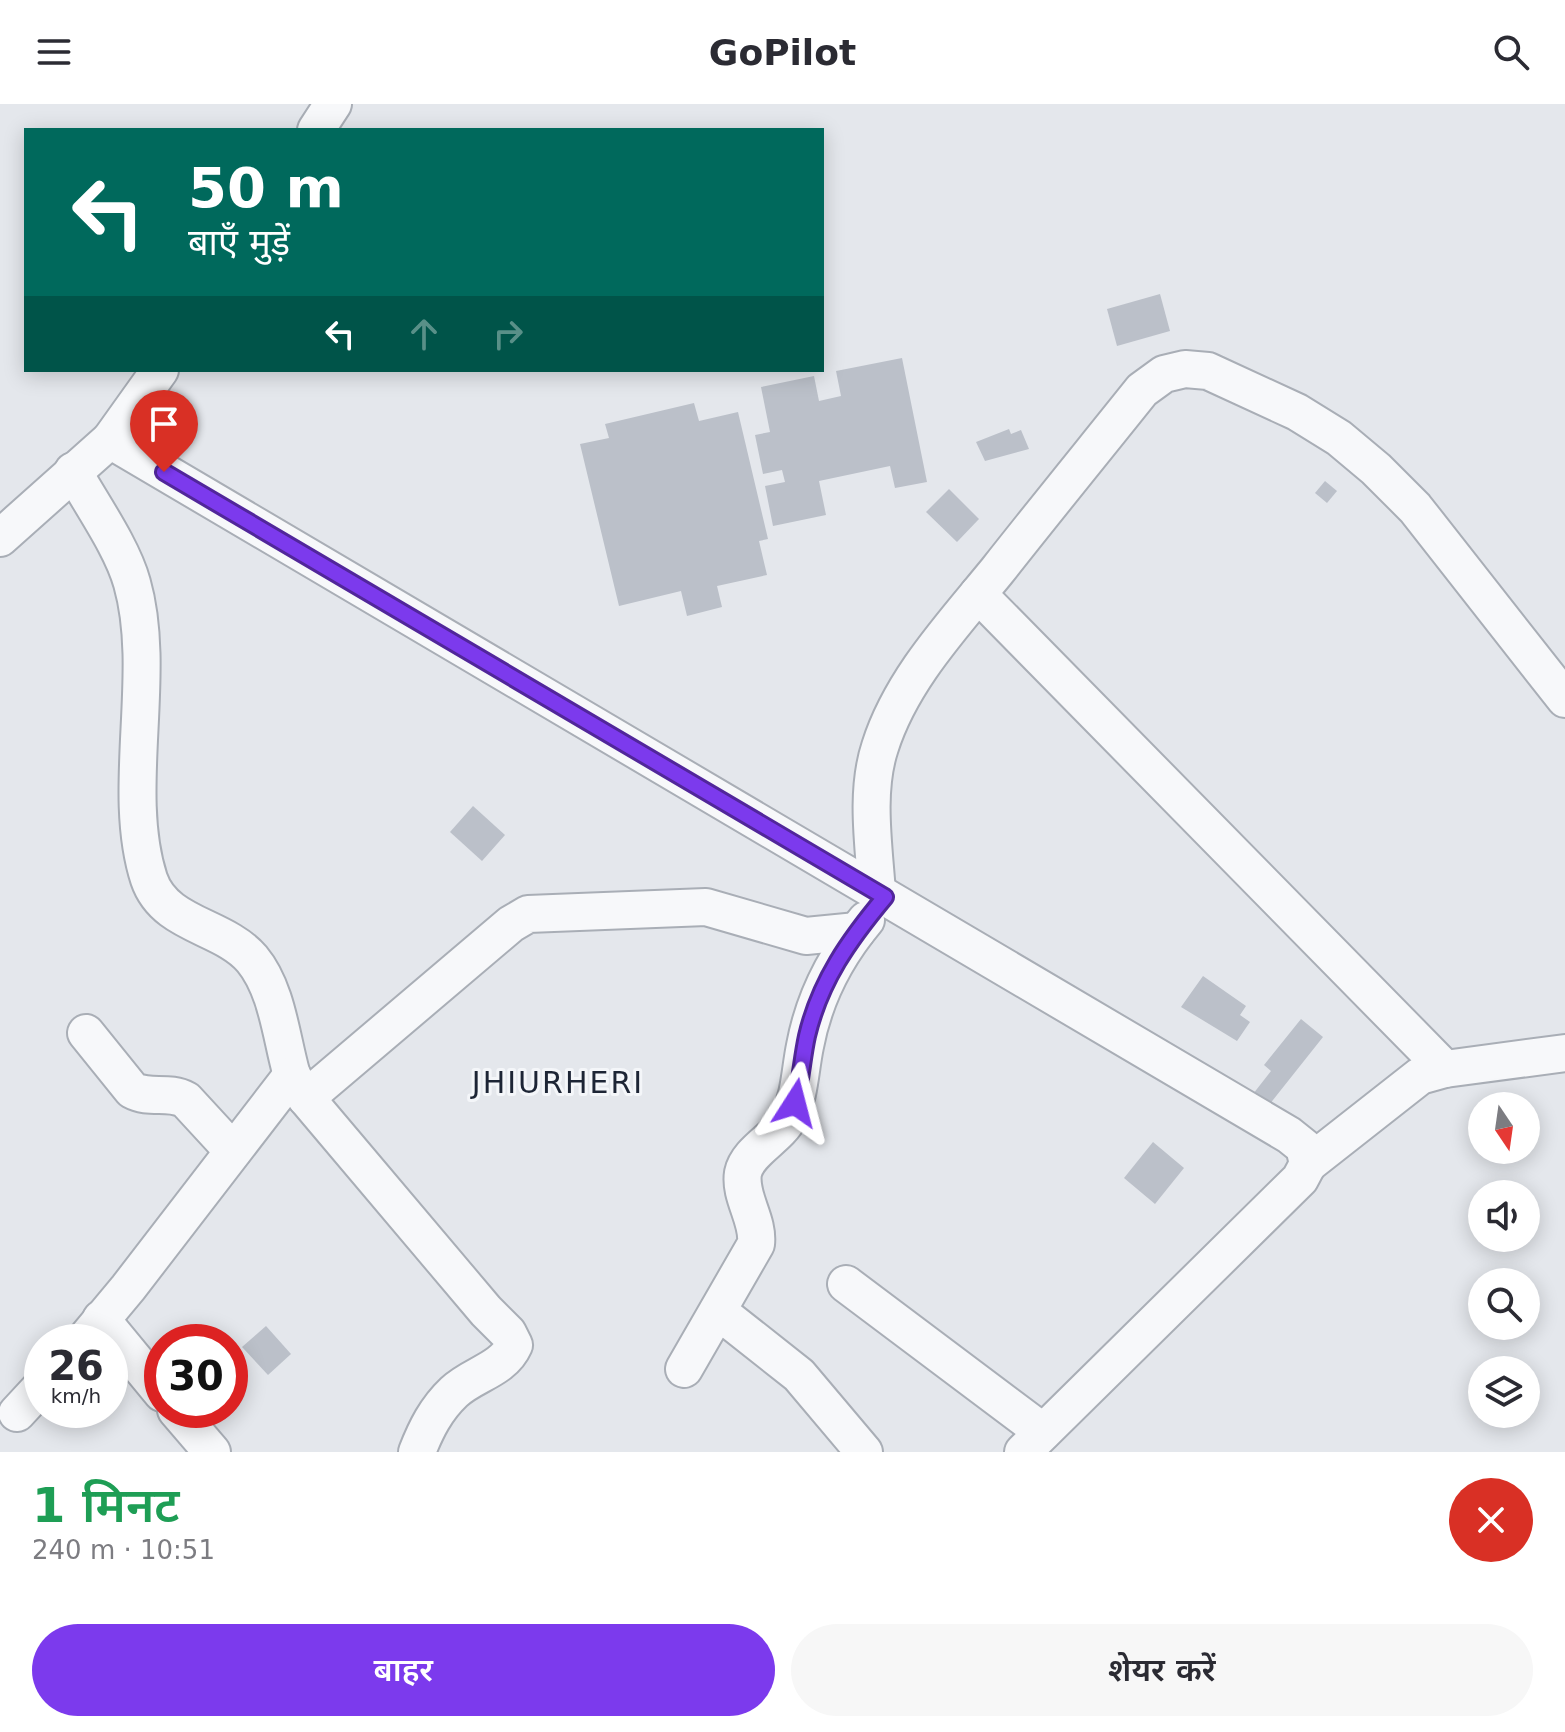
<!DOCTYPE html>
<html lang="hi">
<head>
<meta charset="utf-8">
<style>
  :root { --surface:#fff; --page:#f7f7f7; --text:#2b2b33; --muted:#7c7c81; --accent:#7c3aed }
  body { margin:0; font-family:"DejaVu Sans","Noto Sans Devanagari",sans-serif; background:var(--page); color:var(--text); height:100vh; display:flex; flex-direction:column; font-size:30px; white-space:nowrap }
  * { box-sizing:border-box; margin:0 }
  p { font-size:26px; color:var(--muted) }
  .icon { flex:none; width:44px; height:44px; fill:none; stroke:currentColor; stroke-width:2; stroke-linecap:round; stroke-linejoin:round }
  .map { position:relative; height:1348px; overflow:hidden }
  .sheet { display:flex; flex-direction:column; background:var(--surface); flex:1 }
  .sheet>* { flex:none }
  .banner { position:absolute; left:24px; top:24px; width:800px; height:244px; border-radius:0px; box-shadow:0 4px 20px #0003; background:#00695c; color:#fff; overflow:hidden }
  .needle { width:52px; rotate:167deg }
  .controls { position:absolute; left:1468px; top:988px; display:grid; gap:16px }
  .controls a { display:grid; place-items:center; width:72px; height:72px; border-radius:50%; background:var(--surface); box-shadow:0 4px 20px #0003; font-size:40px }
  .speed { position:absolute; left:24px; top:1220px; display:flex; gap:16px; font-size:40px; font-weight:700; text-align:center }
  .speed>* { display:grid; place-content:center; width:104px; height:104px; border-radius:50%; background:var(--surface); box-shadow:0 4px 20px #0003; line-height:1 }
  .speed small { font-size:20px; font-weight:400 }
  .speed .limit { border:12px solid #d22; background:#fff; color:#111 }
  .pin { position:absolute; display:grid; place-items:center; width:68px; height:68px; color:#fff; margin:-82px -34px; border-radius:50% 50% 50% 0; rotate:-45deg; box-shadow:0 0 8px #0007 }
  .pin .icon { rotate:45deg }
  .me { position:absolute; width:88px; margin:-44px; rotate:9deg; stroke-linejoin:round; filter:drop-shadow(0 0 6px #0008) }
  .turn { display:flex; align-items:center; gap:28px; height:168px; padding:0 32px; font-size:36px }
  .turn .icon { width:104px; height:104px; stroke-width:2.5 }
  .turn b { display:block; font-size:56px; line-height:68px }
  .lanes { display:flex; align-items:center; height:76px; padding:0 32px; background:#0003; justify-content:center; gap:40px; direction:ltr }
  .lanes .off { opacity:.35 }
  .round { display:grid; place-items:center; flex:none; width:84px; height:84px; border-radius:42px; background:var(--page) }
  .head { display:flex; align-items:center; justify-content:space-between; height:136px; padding:0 32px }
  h1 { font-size:48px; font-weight:600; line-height:60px; color:#1e9e55 }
  .cta { display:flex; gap:16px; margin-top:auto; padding:16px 32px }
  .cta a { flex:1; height:92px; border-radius:48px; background:var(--accent); color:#fff; font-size:32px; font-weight:600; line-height:92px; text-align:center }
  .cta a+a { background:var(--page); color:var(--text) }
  header { display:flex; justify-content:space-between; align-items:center; height:104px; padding:0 32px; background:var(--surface); font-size:36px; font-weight:600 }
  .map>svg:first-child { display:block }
  .building { fill:#bbc0c9 }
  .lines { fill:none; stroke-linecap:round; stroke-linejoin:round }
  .street-casing { stroke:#a9aeb6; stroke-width:40 }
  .street { stroke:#f7f8fa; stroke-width:36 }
  .route-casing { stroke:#51269a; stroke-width:20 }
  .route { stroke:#7c3aed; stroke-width:14 }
  .labels { text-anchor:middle; stroke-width:6; stroke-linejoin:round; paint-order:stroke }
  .quarter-label { font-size:30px; letter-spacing:2px; fill:#1d2535; stroke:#f4f6f9 }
</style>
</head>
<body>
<header><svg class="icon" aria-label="menu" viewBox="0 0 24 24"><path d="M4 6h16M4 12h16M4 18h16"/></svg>GoPilot<svg class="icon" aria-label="search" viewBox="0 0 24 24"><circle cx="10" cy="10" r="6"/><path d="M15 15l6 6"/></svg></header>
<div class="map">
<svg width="1565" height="1348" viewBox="0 0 1565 1348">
  <rect width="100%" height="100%" fill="#e4e7ec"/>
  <!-- building -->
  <g class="building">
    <polygon points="1160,190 1170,227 1117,242 1107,205"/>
    <polygon points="902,254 927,378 895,384 890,362 819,377 826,411 773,422 765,382 785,378 782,366 763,370 755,331 770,328 761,283 814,272 819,297 841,292 836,267"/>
    <polygon points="694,299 699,317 738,308 768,435 759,437 767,471 717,482 722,503 687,512 681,487 619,502 580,340 609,334 605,320"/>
    <polygon points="1009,325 1011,330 1021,326 1029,345 985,357 976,338"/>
    <polygon points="1325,377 1337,387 1327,399 1315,389"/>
    <polygon points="949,385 979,415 957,438 926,408"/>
    <polygon points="473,702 505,731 482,757 450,728"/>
    <polygon points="1203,872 1246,902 1240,911 1250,918 1237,937 1181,903"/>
    <polygon points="1301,915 1323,933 1261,1011 1246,999 1271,967 1264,961"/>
    <polygon points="1153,1038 1184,1064 1155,1100 1124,1074"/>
    <polygon points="266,1222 291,1250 268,1271 242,1243"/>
  </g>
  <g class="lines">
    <!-- street casing -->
    <g class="street-casing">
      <g id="street">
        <polyline points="316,26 333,0"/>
        <polyline points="110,336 160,266"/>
        <path d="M73,367C92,401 122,443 132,479C158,570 120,686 149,775C165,822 223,821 252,855C277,885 281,932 291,968C294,977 301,986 306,994L486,1207L508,1229L514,1241C503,1266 473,1270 454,1288C436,1305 426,1325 417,1348"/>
        <polyline points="0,434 110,336 1289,1031 1304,1043 1308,1060 1300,1075 1023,1348"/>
        <polyline points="978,490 1445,965"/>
        <path d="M877,789C874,743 865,688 880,643C901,576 953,521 997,467C1045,406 1094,346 1142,286L1164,270L1185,265L1208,267L1297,308L1339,334L1376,365L1415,404L1565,595"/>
        <path d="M86,929L132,986C150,996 168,986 186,996L233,1047"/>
        <polyline points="306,994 511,820 528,810 706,803 806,832 857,827"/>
        <polyline points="1308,1060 1420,972 1445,965 1565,949"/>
        <polyline points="846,1180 1043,1328"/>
        <polyline points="718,1207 799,1271 864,1348"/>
        <polyline points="101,1215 162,1289"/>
        <polyline points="83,1238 128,1184 292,971"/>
        <path d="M684,1265L756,1140C759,1116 739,1093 743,1069C748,1046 779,1034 789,1013C800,991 800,966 805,942C814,894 835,853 866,816"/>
        <polyline points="176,1306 212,1348"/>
        <polyline points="17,1309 42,1282"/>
      </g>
    </g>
    <!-- street -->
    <use href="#street" class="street"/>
  </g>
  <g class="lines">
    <!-- route casing -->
    <g class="route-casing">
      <path id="route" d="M164,368L885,793C849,836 820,877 807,932C802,955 801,977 795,999"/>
    </g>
    <!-- route -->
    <use href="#route" class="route"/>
  </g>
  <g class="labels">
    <!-- quarter labels -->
    <g class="quarter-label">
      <text x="558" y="989">JHIURHERI</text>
    </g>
  </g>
</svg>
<div class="controls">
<a><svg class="needle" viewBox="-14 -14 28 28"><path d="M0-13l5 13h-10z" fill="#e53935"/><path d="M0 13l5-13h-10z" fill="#7c7c81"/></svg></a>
<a><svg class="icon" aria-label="sound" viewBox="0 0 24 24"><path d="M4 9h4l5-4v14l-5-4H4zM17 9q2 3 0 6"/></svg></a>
<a><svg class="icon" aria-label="search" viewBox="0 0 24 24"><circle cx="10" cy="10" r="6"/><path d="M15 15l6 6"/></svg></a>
<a><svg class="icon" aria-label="layers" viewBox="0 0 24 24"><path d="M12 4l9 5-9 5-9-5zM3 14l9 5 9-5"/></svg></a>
</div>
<div class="speed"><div>26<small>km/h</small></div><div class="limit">30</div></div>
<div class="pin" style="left:164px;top:368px;background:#d93025"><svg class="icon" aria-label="arrive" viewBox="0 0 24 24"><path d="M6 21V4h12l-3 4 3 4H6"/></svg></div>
<svg class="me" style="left:795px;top:999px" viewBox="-20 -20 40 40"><path d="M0-17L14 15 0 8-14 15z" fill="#7c3aed" stroke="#fff" stroke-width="4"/></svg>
<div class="banner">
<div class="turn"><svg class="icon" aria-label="left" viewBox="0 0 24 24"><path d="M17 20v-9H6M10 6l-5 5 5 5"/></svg><div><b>50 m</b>बाएँ मुड़ें</div></div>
<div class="lanes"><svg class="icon" aria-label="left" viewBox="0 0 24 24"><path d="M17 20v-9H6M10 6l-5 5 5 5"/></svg><svg class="icon off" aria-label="ahead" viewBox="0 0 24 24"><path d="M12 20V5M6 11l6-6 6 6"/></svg><svg class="icon off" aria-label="right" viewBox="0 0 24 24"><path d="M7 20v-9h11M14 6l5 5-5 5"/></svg></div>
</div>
</div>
<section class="sheet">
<div class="head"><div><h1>1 मिनट</h1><p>240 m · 10:51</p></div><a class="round" style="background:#d93025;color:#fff"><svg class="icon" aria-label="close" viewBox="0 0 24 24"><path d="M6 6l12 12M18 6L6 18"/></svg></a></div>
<div class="cta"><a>बाहर</a><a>शेयर करें</a></div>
</section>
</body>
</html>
